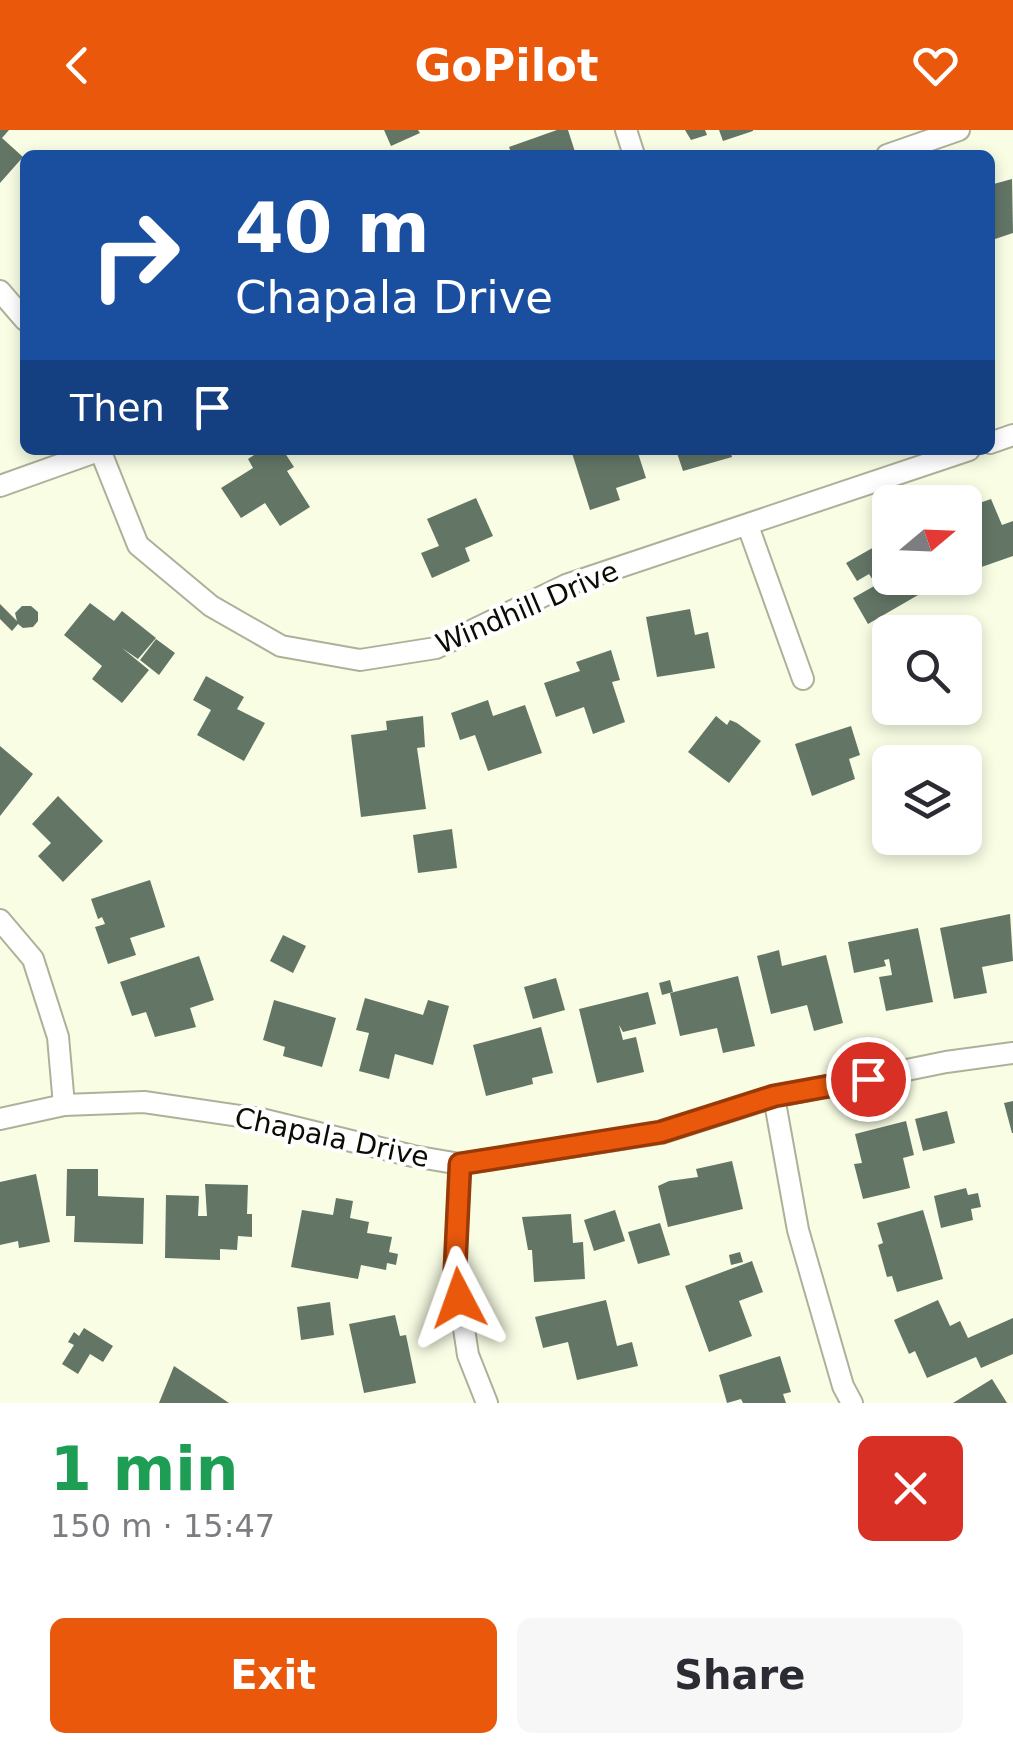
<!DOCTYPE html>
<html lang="en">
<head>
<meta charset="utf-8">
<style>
  :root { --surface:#fff; --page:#f7f7f7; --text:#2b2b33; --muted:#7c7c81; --accent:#ea580c }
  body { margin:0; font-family:"DejaVu Sans",sans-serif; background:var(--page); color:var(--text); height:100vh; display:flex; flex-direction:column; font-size:38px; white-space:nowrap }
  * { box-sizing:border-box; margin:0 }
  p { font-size:32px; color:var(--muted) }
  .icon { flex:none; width:55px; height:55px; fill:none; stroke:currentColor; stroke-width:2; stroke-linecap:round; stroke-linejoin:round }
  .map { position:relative; height:1273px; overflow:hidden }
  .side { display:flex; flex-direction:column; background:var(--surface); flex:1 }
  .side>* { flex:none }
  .banner { position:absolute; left:20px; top:20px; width:975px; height:305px; border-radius:15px; box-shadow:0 5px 15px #0003; background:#1a4fa0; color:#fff; overflow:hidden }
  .needle { width:65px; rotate:71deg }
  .controls { position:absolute; left:872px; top:355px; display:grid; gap:20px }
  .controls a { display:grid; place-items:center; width:110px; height:110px; border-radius:15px; background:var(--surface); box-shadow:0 5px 15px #0003; font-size:50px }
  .pin { position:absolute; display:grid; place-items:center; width:85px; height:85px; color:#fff; margin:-42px; border:5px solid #fff; border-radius:50%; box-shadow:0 2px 10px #0007 }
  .me { position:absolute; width:110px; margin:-55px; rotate:356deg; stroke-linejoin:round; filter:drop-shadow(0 0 8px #0008) }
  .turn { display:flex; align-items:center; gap:35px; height:210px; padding:0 50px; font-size:45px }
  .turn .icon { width:130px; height:130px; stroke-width:2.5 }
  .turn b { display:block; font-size:70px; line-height:85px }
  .then { display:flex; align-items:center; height:95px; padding:0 50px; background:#0003; gap:20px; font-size:38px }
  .round { display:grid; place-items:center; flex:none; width:105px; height:105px; border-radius:15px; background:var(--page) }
  .summary { display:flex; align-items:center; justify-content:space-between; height:170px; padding:0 50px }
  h1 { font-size:60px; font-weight:700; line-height:75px; color:#1e9e55 }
  .action { display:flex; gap:20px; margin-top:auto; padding:20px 50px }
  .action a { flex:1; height:115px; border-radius:15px; background:var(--accent); color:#fff; font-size:40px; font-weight:700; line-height:115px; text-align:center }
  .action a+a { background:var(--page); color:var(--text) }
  header { display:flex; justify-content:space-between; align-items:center; height:130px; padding:0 50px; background:var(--accent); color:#fff; font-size:45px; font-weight:700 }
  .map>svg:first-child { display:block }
  .building { fill:#637666 }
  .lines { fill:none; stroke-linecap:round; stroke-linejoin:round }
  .minor-casing { stroke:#adb19a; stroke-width:24 }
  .minor { stroke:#fff; stroke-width:20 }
  .route-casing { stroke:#983908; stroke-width:25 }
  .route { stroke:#ea580c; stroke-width:18 }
  .labels { text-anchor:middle; stroke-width:8; stroke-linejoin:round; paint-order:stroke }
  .street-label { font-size:28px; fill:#0b0d05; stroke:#fff }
</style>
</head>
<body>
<header><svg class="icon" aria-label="back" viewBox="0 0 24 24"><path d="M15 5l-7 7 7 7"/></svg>GoPilot<svg class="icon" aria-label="heart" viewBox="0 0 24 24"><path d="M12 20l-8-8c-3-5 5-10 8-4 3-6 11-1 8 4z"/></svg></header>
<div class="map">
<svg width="1013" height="1273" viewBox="0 0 1013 1273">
  <rect width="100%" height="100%" fill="#f8fde4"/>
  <!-- building -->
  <g class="building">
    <polygon points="0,0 9,0 2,8 23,27 0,53"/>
    <polygon points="384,0 418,0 420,3 391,16"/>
    <polygon points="557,0 568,0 576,25 512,25 509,17"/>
    <polygon points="685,0 705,0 707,5 691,10"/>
    <polygon points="719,0 753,0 753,1 723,11"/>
    <polygon points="1012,49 1013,103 995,109 990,94 990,55"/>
    <polygon points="262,320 283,320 294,337 287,341 310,377 280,396 265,373 241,388 221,358 253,338 248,329"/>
    <polygon points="571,320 637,320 646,348 616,358 620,370 590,380"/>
    <polygon points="676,320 730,320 732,327 683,341"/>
    <polygon points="476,368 493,406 465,418 470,431 432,448 421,423 439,416 427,389"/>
    <polygon points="991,369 1002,395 1013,391 1013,426 970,441 965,427 965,378"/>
    <polygon points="890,408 890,448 917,448 925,461 868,494 853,468 876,455 869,444 857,451 846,433"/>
    <polygon points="90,473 114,491 122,481 156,508 138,529 122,518 149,540 122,573 92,549 102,536 64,505"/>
    <polygon points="0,474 17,491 15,483 22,476 31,476 38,482 38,491 33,497 23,498 18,494 12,501 0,489"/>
    <polygon points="690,479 695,505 708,502 715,538 657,547 646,487"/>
    <polygon points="156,509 175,523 159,545 140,530"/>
    <polygon points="611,520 620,550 612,552 625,592 593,604 584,577 556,587 544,553 580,541 576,532"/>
    <polygon points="884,535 890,537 890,573 875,571"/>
    <polygon points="206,546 244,567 237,579 265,593 244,631 197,605 211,580 193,570"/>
    <polygon points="488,570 493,586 525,575 542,623 488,641 475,605 460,610 451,583"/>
    <polygon points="423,586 425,617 417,618 426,679 361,687 351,605 387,600 386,591"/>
    <polygon points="716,586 727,595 730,590 737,593 761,611 729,653 688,622"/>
    <polygon points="851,596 860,625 849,629 855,649 812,666 795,614"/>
    <polygon points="0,616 33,644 0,686"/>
    <polygon points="58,666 103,711 63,752 38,726 51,713 32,694"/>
    <polygon points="452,699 457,738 418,743 413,705"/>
    <polygon points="150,750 165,797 130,808 136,825 108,834 95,797 105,794 102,787 98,789 91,769"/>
    <polygon points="1010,784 1013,831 982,837 987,863 954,869 940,798"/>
    <polygon points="918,798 933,872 886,881 879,847 892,845 889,829 884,830 886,836 854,843 848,812"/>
    <polygon points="283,805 306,816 293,843 270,831"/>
    <polygon points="779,820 782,836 826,825 843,893 814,901 807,875 771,884 757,826"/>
    <polygon points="199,826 214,870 190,878 196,897 155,907 146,882 132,886 120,852"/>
    <polygon points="738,846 755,916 723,923 717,898 680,906 670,863"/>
    <polygon points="556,848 565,880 533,889 524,857"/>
    <polygon points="670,850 673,862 662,865 659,853"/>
    <polygon points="648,862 656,894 623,902 619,895 623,910 636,907 644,942 597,953 579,879"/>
    <polygon points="365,868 423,885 428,870 449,876 433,935 395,924 389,949 359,941 369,903 356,900"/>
    <polygon points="274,870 336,888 322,937 283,926 285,917 263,910"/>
    <polygon points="541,897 553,943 532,948 533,954 486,966 473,915"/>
    <polygon points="1013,971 1013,1003 1012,1003 1004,973"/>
    <polygon points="947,981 955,1013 923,1021 915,989"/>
    <polygon points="906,991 914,1025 903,1028 910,1058 863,1069 854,1034 862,1033 855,1004"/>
    <polygon points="732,1031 743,1079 668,1097 658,1056 669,1051 698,1047 696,1039"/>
    <polygon points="67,1039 98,1039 98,1066 144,1068 143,1114 74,1112 75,1086 66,1086"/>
    <polygon points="36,1044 50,1112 19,1118 18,1111 0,1115 0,1052"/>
    <polygon points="205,1054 248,1055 247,1084 252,1084 252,1107 238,1106 237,1120 220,1119 220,1130 165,1128 166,1065 199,1066 198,1086 207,1086"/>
    <polygon points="966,1058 968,1065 978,1063 981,1077 971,1079 973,1090 941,1098 934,1066"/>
    <polygon points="336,1068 353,1071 350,1088 369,1092 367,1103 392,1107 389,1122 398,1124 396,1135 387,1133 386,1140 361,1135 358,1149 291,1137 302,1080 333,1085"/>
    <polygon points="615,1080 625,1111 594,1121 584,1090"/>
    <polygon points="923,1080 943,1149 897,1162 892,1146 887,1147 878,1115 883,1113 877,1093"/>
    <polygon points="571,1084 573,1113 583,1112 585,1149 534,1152 532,1120 528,1120 522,1087"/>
    <polygon points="660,1093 670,1125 638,1134 628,1102"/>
    <polygon points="740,1122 743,1132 731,1135 729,1125"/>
    <polygon points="752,1131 763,1162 739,1171 752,1206 709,1222 685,1156"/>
    <polygon points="606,1170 617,1216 632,1212 638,1236 577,1250 568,1212 543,1218 535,1187"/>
    <polygon points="938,1170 950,1196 960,1191 968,1208 1013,1188 1013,1224 981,1238 976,1227 927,1248 915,1221 909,1224 894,1190"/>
    <polygon points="330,1172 334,1205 301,1210 297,1177"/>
    <polygon points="395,1185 400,1206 406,1205 416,1253 364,1263 349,1194"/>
    <polygon points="84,1198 113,1216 103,1232 90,1224 78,1244 62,1234 74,1215 68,1212 74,1202 79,1206"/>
    <polygon points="780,1226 791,1262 783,1264 786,1273 743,1273 741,1269 727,1273 719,1245"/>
    <polygon points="174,1236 229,1273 159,1273"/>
    <polygon points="992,1249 1007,1273 953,1273"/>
  </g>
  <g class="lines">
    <!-- minor casing -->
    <g class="minor-casing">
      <g id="minor">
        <polyline points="626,0 634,25"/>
        <polyline points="887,25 959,0"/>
        <polyline points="0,161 25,190"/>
        <polyline points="990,313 1013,305"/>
        <polyline points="100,320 138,415 211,476 281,516 360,530 436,518 566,455 969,320"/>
        <polyline points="0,356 101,320"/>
        <polyline points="748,396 803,549"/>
        <polyline points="0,790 33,829 58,907 64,975"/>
        <polyline points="774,967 798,1100 843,1256 852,1273"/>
        <polyline points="0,989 64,975 144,972 261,989 413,1026 460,1034 661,1003 774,967 946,932 1013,923"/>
        <polyline points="460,1034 455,1139 468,1225 487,1273"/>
      </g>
    </g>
    <!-- minor -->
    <use href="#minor" class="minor"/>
  </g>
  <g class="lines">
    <!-- route casing -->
    <g class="route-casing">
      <polyline id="route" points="459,1168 455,1139 460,1034 661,1002 774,966 868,949"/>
    </g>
    <!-- route -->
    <use href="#route" class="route"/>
  </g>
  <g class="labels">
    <!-- street labels -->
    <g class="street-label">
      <text transform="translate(527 477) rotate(-23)" y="10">Windhill Drive</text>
      <text transform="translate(332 1007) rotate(12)" y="10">Chapala Drive</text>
    </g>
  </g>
</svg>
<div class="controls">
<a><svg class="needle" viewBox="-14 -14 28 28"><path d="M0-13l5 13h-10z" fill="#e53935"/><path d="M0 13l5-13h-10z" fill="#7c7c81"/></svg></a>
<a><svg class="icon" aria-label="search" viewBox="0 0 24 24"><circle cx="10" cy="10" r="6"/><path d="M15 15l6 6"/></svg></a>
<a><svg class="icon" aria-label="layers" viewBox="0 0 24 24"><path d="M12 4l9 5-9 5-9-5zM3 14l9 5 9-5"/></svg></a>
</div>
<div class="pin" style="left:868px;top:949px;background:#d93025"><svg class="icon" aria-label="arrive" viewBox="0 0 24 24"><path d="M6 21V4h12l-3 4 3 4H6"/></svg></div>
<svg class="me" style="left:459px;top:1168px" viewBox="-20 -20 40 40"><path d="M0-17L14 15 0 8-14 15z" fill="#ea580c" stroke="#fff" stroke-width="4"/></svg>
<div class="banner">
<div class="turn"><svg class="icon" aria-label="right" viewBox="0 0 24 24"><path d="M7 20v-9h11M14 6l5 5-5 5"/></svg><div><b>40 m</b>Chapala Drive</div></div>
<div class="then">Then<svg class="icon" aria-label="arrive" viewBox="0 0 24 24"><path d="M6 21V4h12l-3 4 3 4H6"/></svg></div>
</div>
</div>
<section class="side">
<div class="summary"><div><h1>1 min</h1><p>150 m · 15:47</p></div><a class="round" style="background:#d93025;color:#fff"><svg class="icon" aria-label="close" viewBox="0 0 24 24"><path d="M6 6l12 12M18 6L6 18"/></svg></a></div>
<div class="action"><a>Exit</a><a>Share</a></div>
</section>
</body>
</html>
